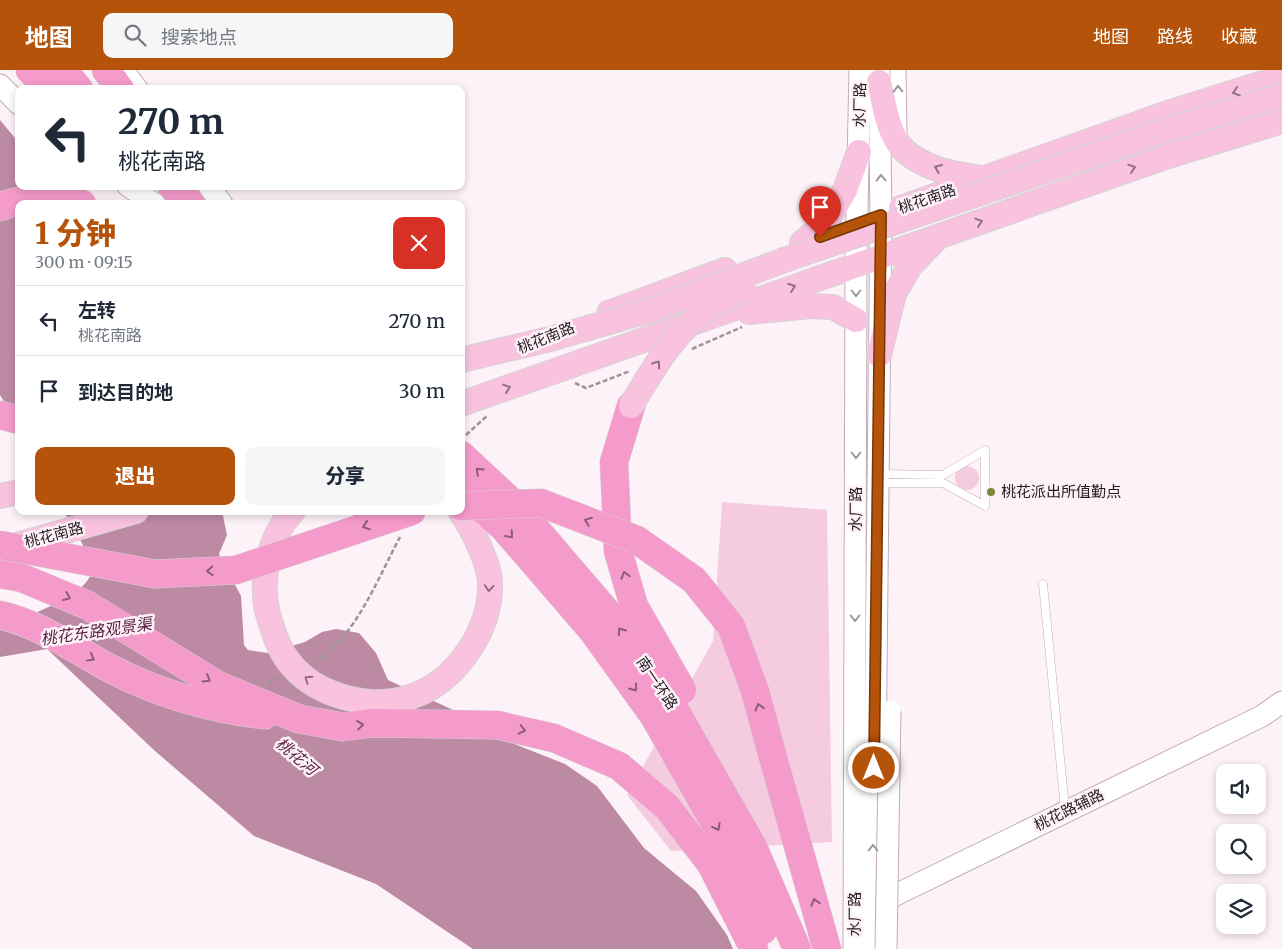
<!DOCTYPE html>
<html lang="zh">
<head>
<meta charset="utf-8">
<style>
  :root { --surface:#fff; --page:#f6f6f7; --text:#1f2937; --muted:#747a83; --line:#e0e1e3; --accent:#b45309 }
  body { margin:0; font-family:Merriweather,"Noto Sans SC",serif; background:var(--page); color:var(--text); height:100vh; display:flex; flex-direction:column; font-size:19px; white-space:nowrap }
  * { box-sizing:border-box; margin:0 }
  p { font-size:16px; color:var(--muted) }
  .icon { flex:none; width:28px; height:28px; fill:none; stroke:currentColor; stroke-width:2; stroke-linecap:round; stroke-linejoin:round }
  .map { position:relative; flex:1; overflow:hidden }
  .details { position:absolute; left:15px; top:130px; width:450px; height:315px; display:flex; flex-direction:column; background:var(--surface); border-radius:10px; box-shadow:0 2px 8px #0003 }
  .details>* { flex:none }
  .banner { position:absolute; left:15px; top:15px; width:450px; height:105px; border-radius:10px; box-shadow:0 2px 8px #0003; background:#fff; color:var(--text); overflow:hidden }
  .controls { position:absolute; left:1216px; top:694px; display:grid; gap:10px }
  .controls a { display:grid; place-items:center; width:50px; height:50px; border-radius:10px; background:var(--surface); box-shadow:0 2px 8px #0003; font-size:25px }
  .pin { position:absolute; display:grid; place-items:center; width:42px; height:42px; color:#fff; margin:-51px -21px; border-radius:50% 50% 50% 0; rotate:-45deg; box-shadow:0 0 5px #0007 }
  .pin .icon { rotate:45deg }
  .me { position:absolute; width:55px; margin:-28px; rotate:0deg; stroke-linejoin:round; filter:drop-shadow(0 0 4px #0008) }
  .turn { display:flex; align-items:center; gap:18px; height:105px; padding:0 20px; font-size:22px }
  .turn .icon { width:65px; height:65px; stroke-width:2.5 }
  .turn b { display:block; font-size:35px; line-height:42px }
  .round { display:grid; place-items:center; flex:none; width:52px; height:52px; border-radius:10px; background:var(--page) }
  .summary { display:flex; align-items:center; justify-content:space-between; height:85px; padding:0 20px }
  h1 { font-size:30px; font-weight:800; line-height:38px; color:var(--accent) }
  .primary-button { display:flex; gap:10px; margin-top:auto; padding:10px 20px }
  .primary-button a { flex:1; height:58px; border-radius:10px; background:var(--accent); color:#fff; font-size:20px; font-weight:800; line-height:58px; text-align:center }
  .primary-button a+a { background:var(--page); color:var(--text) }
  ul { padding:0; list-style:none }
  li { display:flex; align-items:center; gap:15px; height:70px; padding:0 20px; border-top:1px solid var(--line) }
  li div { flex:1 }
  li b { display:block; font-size:19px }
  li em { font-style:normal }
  header { display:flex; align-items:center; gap:30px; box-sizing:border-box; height:70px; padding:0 25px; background:var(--accent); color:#fff }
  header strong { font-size:24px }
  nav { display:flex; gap:28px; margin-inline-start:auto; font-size:18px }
  .search { width:350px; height:45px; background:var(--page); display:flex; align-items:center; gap:12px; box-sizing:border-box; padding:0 18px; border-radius:10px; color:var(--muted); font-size:19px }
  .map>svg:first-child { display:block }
  .green { fill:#f5cbe0 }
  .water { fill:#bd8aa4 }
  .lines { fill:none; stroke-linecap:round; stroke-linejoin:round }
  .lane-casing { stroke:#c4abb7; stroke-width:9 }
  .street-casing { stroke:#c4abb7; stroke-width:17 }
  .secondary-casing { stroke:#c4abb7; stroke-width:23 }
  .primary-casing { stroke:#d3d2d3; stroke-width:26 }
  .highway-casing { stroke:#d3d2d3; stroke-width:29 }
  .path { stroke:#9d9398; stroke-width:2.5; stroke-dasharray:5 2.5; stroke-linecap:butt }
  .lane { stroke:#fff; stroke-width:8 }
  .street { stroke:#fff; stroke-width:15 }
  .secondary { stroke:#fff; stroke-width:21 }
  .primary { stroke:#f9c3e0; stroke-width:24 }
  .highway { stroke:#f59bcc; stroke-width:28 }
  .secondary-bridge-casing { stroke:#c4abb7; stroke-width:23; stroke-linecap:butt }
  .primary-bridge-casing { stroke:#d3d2d3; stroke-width:26; stroke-linecap:butt }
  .highway-bridge-casing { stroke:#d3d2d3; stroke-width:29; stroke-linecap:butt }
  .secondary-bridge { stroke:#fff; stroke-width:21 }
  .primary-bridge { stroke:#f9c3e0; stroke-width:24 }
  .highway-bridge { stroke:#f59bcc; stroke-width:28 }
  .oneway { stroke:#9d999b }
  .oneway2 { stroke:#8f7080 }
  .oneway3 { stroke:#8d5c76 }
  .route-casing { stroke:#753606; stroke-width:12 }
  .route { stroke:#b45309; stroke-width:9 }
  .poi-dot { fill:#7b8836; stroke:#fdf2f7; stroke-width:2 }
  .labels { text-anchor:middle; stroke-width:5; stroke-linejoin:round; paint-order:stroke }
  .street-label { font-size:15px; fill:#251c21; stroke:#fdf2f7 }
  .poi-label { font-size:15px; fill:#251c21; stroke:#fdf2f7; text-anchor:start }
  .water-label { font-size:16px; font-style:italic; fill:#591c41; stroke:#fdf2f7 }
</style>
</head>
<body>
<header>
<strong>地图</strong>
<div class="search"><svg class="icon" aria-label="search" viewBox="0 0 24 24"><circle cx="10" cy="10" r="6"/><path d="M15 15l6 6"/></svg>搜索地点</div>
<nav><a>地图</a><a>路线</a><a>收藏</a></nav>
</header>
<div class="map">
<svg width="1282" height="879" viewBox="0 0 1282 879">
  <rect width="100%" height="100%" fill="#fdf2f7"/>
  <!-- green -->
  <g class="green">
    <circle cx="967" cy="408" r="12"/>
    <polygon points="722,432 827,440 832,772 671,781 627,725 713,571"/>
  </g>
  <!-- water -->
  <g class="water">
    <polygon points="0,50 19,73 19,116 55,116 19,134 19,357 0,325"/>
    <path d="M64,441H222L227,465L219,484L241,526L244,575L248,580L268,583L305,572L322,562L336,559L359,563L376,583L388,610L451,639L517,675L565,694L597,716L644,778L696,821L727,865L733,879H473L376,814L254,766L155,681L47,579L0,587V556C19,550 93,524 91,500C89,480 73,459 64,441Z"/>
  </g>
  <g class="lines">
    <!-- lane casing -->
    <g class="lane-casing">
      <g id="lane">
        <polyline points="879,413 943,413 985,436 985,380 943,405 880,404"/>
        <polyline points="1043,514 1065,739"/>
      </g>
    </g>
    <!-- street casing -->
    <g class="street-casing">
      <polyline id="street" points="898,0 899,64"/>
    </g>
    <!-- secondary casing -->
    <g class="secondary-casing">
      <g id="secondary">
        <polyline points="123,0 137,19"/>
        <polyline points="0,15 19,34"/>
        <polyline points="128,116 155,134"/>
        <polyline points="209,116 222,134"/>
        <polyline points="873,836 1262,646 1282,632"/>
        <polyline points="854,879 856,186 860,0"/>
        <polyline points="873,879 881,145 879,0"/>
      </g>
    </g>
    <!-- primary casing -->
    <g class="primary-casing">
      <g id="primary">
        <path d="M879,12C884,32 887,62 902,78C922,99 954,104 981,108"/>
        <polyline points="901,138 1165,44 1282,7"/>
        <polyline points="802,173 827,151 845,120 859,82"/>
        <polyline points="749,242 810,236 833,237 856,250"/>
        <polyline points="609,243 725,200"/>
        <polyline points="879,285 894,224 910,196 936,169"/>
        <polyline points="461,334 1168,86 1282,51"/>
        <polyline points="0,426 19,422"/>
        <path d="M293,441C269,467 259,510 268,544C273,561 278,578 289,592C316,627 373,641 413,626C456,611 491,560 490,514C490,494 472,458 460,441"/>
        <polyline points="10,477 136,441"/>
      </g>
    </g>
    <!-- highway casing -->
    <g class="highway-casing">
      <g id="highway">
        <polyline points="30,0 49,19"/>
        <polyline points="63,0 79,19"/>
        <polyline points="106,0 120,19"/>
        <polyline points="172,116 191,134"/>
        <path d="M0,137C25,126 56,126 82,134"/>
        <polyline points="631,336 614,392 618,481 634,536 682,620"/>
        <polyline points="0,345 19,350"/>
        <polyline points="461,385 516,436 612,548 671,633 753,777 797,879"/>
        <polyline points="461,420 504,458 592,560 654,646 733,785 763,860"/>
        <polyline points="0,504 22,508 87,535 219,616 299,649 343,657 373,653 497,655 554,668 619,696 667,737 711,794 754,879"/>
        <path d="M0,545C41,554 76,581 113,600C162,625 211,639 265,645"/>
        <polyline points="772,684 827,879"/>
      </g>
    </g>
    <!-- path -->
    <g class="path">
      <polyline points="692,279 742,257"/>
      <polyline points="575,313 586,318 630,301"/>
      <polyline points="466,365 488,345"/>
      <path d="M313,592C353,573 379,506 400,467"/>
      <polyline points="268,613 279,608"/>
    </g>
    <!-- lane -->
    <use href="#lane" class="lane"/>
    <!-- street -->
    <use href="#street" class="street"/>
    <!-- secondary -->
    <use href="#secondary" class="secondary"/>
    <!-- primary -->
    <use href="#primary" class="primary"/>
    <!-- highway -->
    <use href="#highway" class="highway"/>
    <!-- secondary-bridge casing -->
    <g class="secondary-bridge-casing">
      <polyline id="secondary-bridge" points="886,879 890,641"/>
    </g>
    <!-- primary-bridge casing -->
    <g class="primary-bridge-casing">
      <g id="primary-bridge">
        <polyline points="461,290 546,270 651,240 787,189 1166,60 1282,25"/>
        <path d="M631,336C653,299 676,258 713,235C723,229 734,224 744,219"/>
      </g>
    </g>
    <!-- highway-bridge casing -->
    <g class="highway-bridge-casing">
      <g id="highway-bridge">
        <polyline points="461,436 541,433 637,470 694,510 731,556 755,621 772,684"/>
        <polyline points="0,475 155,504 236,500 412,441"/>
      </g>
    </g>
    <!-- secondary-bridge -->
    <use href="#secondary-bridge" class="secondary-bridge"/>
    <!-- primary-bridge -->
    <use href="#primary-bridge" class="primary-bridge"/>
    <!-- highway-bridge -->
    <use href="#highway-bridge" class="highway-bridge"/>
  </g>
  <!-- one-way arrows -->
  <defs><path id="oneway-chevron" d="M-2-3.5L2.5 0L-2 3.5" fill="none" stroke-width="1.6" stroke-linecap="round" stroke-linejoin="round" transform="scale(1.25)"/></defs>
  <g class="oneway">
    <use href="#oneway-chevron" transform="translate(898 19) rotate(-91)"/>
    <use href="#oneway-chevron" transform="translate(881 108) rotate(-91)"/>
    <use href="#oneway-chevron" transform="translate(856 223) rotate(90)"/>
    <use href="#oneway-chevron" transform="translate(856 385) rotate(90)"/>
    <use href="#oneway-chevron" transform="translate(855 548) rotate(90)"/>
    <use href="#oneway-chevron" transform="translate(873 778) rotate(-90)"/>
  </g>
  <g class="oneway2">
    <use href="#oneway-chevron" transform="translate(1236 22) rotate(162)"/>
    <use href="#oneway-chevron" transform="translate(938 98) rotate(-157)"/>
    <use href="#oneway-chevron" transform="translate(1132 98) rotate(-19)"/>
    <use href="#oneway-chevron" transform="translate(979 152) rotate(-19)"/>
    <use href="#oneway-chevron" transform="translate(792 217) rotate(-20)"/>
    <use href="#oneway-chevron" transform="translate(657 294) rotate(-55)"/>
    <use href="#oneway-chevron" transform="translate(507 318) rotate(-19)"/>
    <use href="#oneway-chevron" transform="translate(489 518) rotate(94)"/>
    <use href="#oneway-chevron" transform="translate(308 609) rotate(-145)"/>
  </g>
  <g class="oneway3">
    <use href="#oneway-chevron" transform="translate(479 401) rotate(-137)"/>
    <use href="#oneway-chevron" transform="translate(588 451) rotate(-159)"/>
    <use href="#oneway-chevron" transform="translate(366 456) rotate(162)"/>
    <use href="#oneway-chevron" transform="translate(510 465) rotate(49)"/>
    <use href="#oneway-chevron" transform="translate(210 501) rotate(177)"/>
    <use href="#oneway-chevron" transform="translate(625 505) rotate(-106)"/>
    <use href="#oneway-chevron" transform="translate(67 527) rotate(23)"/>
    <use href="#oneway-chevron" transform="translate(621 561) rotate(-125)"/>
    <use href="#oneway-chevron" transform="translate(91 588) rotate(29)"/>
    <use href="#oneway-chevron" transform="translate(207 609) rotate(32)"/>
    <use href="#oneway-chevron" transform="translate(634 618) rotate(54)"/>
    <use href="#oneway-chevron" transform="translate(759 637) rotate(-106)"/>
    <use href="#oneway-chevron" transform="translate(360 655) rotate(-7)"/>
    <use href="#oneway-chevron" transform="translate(522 660) rotate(13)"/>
    <use href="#oneway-chevron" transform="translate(717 757) rotate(61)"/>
    <use href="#oneway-chevron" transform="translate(815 832) rotate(-106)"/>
  </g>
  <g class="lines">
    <!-- route casing -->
    <g class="route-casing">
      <polyline id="route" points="820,167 881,145 874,698"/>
    </g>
    <!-- route -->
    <use href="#route" class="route"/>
  </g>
  <!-- markers -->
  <circle class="poi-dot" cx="991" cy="422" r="5"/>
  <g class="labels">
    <!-- street labels -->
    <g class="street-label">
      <text transform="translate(860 35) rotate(-89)" y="5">水厂路</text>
      <text transform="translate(927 129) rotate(-19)" y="5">桃花南路</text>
      <text transform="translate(546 268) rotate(-22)" y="5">桃花南路</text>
      <text transform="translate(856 439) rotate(-90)" y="5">水厂路</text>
      <text transform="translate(54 465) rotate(-15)" y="5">桃花南路</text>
      <text transform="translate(657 613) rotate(56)" y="5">南一环路</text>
      <text transform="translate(1069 740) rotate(-26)" y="5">桃花路辅路</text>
      <text transform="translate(855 844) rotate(-90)" y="5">水厂路</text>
    </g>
    <!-- poi labels -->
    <g class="poi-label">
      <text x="1001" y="427">桃花派出所值勤点</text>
    </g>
    <!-- water labels -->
    <g class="water-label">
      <text transform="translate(96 561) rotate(-8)" y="6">桃花东路观景渠</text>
      <text transform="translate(297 686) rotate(40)" y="6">桃花河</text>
    </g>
  </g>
</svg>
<div class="controls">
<a><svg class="icon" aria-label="sound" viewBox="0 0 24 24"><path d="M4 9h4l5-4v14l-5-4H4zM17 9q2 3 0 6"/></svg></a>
<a><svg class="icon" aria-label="search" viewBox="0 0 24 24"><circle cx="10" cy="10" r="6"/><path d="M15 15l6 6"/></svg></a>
<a><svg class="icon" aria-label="layers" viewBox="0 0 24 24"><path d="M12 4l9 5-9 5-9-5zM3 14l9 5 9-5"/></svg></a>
</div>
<div class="pin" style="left:820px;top:167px;background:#d93025"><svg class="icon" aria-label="arrive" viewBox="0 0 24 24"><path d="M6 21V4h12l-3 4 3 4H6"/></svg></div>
<svg class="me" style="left:874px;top:698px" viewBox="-20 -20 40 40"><circle r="17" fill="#b45309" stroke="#fff" stroke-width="3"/><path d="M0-11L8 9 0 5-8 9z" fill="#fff"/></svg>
<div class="banner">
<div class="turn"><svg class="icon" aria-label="left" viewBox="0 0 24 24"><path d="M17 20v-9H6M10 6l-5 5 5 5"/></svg><div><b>270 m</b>桃花南路</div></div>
</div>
<section class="details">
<div class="summary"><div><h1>1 分钟</h1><p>300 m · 09:15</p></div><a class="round" style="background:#d93025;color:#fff"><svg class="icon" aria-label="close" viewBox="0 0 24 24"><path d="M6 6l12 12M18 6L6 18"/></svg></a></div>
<ul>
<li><svg class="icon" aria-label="left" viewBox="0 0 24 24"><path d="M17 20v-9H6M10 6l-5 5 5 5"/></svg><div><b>左转</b><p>桃花南路</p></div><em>270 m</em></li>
<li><svg class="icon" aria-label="arrive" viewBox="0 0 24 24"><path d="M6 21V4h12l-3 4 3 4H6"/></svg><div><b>到达目的地</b></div><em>30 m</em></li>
</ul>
<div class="primary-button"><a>退出</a><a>分享</a></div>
</section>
</div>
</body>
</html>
